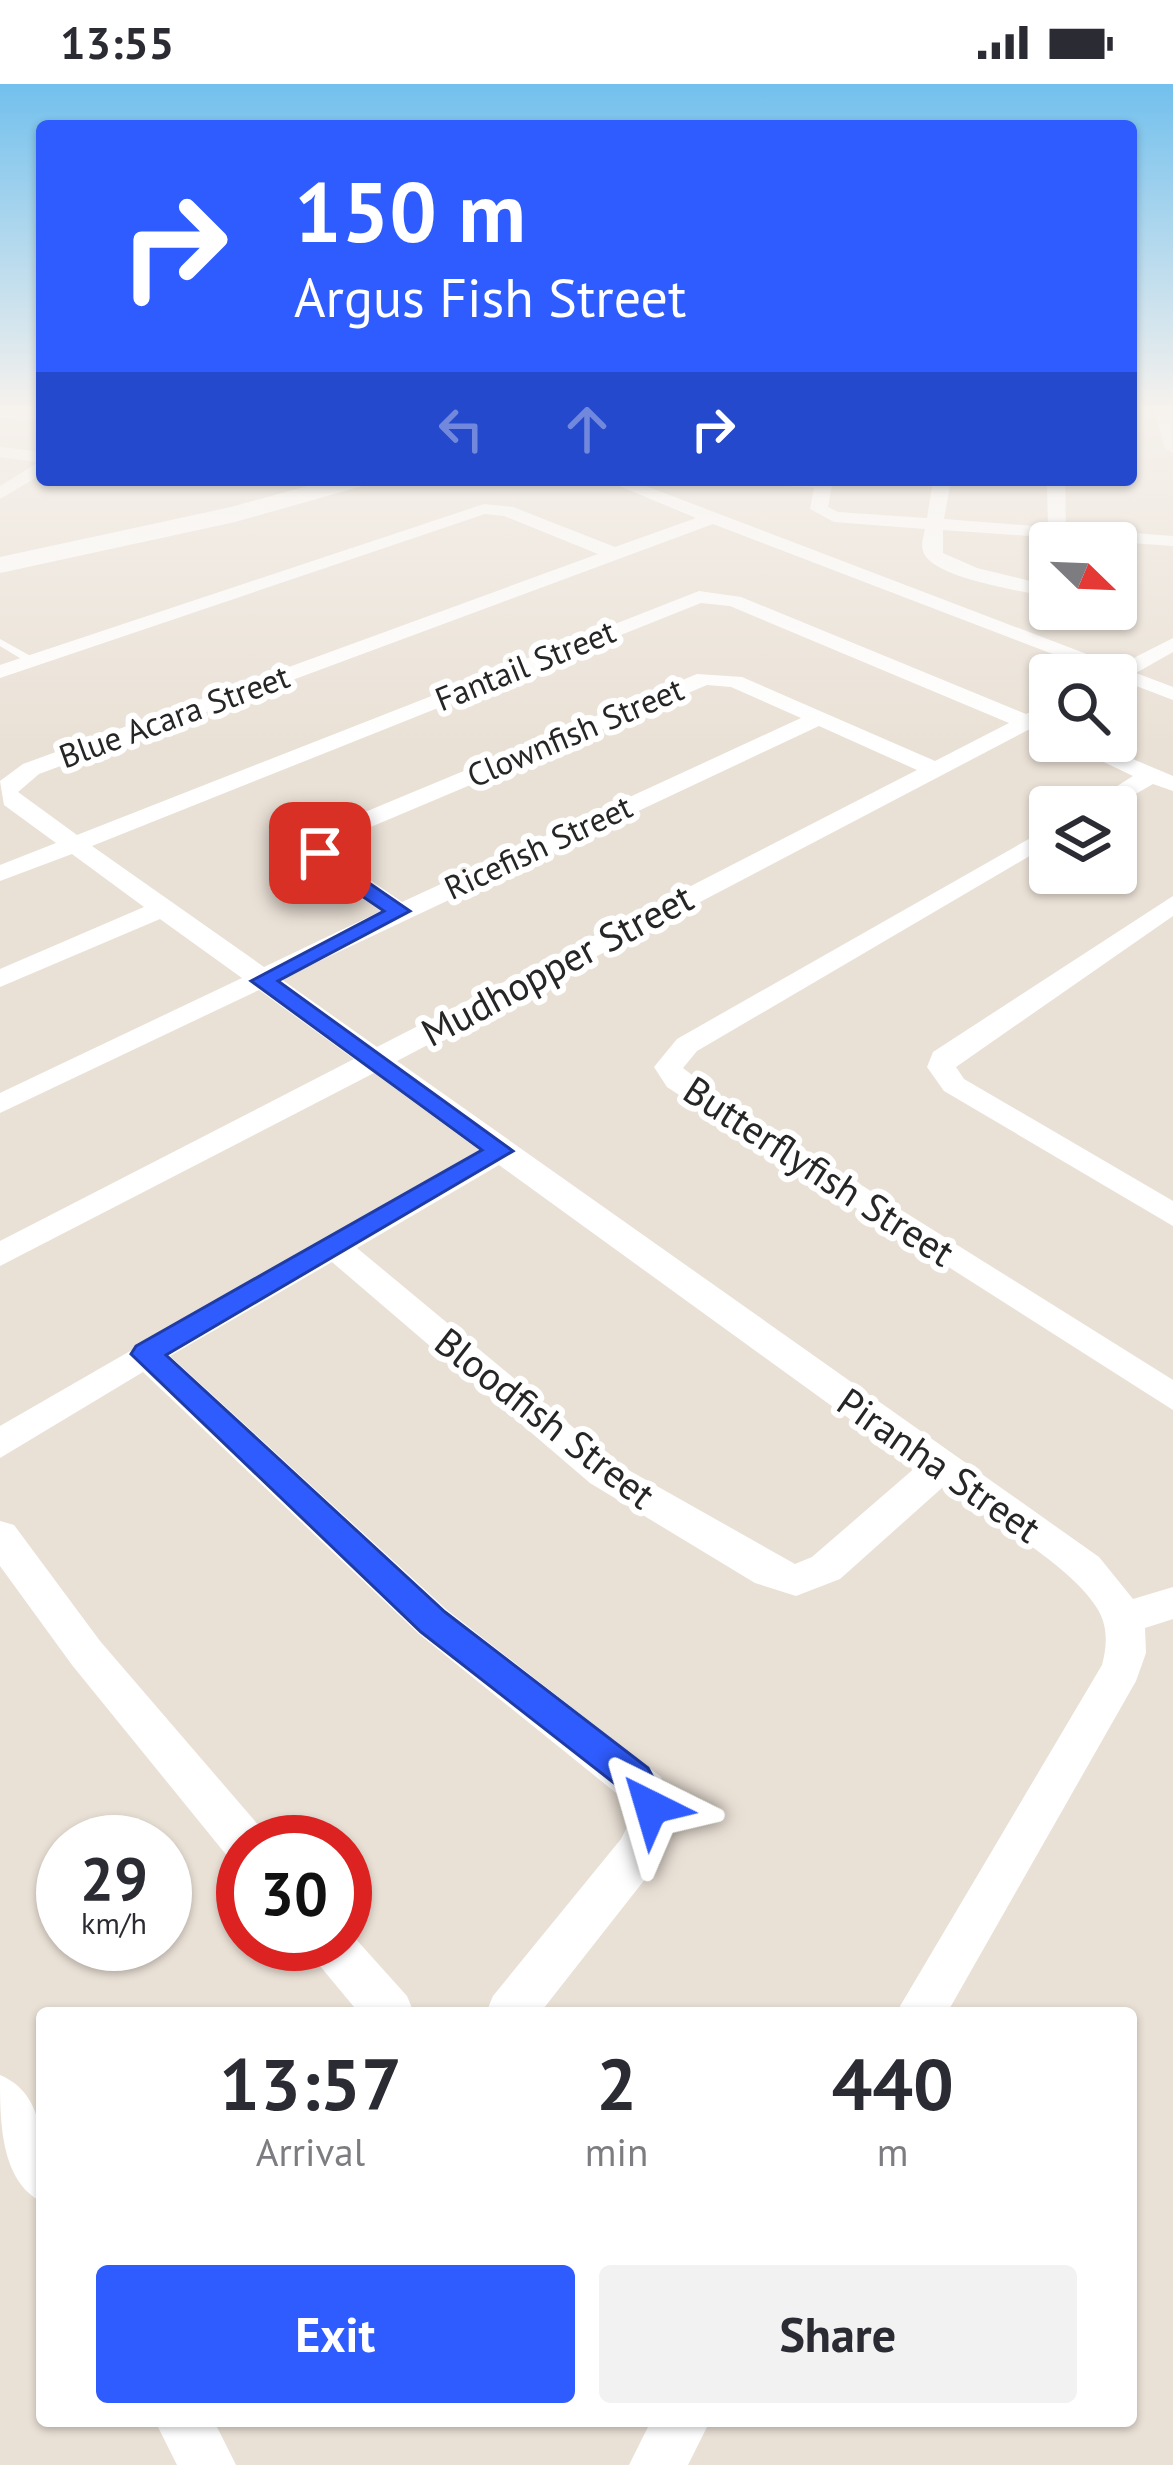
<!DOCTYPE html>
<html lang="en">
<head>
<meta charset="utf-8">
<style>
  :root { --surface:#fff; --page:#f2f2f3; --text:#2b2b33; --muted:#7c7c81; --accent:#2f5cff }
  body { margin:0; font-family:"PT Sans",sans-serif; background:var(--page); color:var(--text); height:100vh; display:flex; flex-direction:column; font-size:45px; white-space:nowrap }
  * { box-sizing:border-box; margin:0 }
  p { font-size:39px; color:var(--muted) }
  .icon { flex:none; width:66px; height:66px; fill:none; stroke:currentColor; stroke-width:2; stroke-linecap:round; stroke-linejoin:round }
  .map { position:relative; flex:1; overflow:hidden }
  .side { position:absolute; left:36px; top:1923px; width:1101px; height:420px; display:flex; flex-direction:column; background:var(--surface); border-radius:12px; box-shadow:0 3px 9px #0004 }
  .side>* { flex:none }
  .top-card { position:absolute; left:36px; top:36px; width:1101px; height:366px; border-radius:12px; box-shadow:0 3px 9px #0004; background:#2f5cff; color:#fff; overflow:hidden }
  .needle { width:78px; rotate:113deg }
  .tools { position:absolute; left:1029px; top:438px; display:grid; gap:24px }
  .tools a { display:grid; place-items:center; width:108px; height:108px; border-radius:12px; background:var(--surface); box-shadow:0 3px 9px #0004; font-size:60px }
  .speed { position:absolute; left:36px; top:1731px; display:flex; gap:24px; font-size:60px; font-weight:700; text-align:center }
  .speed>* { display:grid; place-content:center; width:156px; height:156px; border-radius:50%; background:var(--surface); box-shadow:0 3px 9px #0004; line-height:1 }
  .speed small { font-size:30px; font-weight:400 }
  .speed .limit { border:18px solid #d22; background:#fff; color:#111 }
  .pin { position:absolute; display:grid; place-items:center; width:102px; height:102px; color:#fff; margin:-51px; border-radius:24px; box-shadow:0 6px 18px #0006 }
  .me { position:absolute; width:132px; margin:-66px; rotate:320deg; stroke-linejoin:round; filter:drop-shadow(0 0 9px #0008) }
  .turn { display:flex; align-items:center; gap:42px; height:252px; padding:0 60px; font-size:54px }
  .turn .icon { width:156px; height:156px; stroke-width:2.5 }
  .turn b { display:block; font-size:84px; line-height:102px }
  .lanes { display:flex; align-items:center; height:114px; padding:0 60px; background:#0003; justify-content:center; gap:60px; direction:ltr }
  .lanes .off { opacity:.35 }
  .eta { display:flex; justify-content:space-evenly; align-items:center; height:204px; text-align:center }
  .eta b { font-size:72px; font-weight:800; line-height:84px }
  .cta { display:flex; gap:24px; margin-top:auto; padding:24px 60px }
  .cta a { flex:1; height:138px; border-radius:12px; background:var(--accent); color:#fff; font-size:48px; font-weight:800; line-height:138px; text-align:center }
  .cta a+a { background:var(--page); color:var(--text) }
  .status { display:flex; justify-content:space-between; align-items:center; height:84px; padding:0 60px; background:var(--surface); direction:ltr }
  .status svg { height:33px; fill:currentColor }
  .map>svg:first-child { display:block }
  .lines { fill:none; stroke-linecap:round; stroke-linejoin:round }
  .lane { fill:#fff; fill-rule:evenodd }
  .street { fill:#fff; fill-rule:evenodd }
  .secondary { fill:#fff; fill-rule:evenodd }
  .route { fill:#2f5cff; stroke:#1f3ca6; stroke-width:3 }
  .labels { text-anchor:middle; stroke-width:12; stroke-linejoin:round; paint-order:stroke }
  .far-street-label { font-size:33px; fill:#262626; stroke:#fff }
  .street-label { font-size:39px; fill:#262626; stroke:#fff }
</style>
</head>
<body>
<div class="status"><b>13:55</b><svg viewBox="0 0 49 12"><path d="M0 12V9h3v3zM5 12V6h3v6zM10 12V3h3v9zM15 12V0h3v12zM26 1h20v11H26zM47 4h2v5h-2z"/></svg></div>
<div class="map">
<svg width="1173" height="2381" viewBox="0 0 1173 2381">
  <rect width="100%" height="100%" fill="#eae1d6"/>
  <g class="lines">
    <!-- lane -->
    <polygon class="lane" points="0,555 36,575 37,577 28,579 0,562"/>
    <!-- street -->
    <g class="street">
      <polygon points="0,326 42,327 42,337 0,333"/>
      <polygon points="1154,326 1170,326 1173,369 1165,364"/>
      <polygon points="0,363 42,368 42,390 0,415 0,402 39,378 0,373"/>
      <path d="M605,396H630L1118,582L1173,554V568L1136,589L1173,603V616L713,440L39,690L18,708L77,751L699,507L741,513L1026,630L1050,619L1044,647L1028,646L397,977L1099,1473L1133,1515L1173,1503V1535L1145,1544L1146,1569L1136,1597L947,1929H896L1102,1581C1106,1566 1108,1550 1102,1534C1084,1488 985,1433 943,1403L840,1495L796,1512L755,1499L590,1399L332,1178L170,1272L447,1526L661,1693L674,1737L653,1785L540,1929H486L493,1912L621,1755L630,1737L626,1717L419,1550L143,1288L0,1374V1342L479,1066L374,989L0,1182V1157L354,975L259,906L0,1029V1009L242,894L160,835L0,903V885L144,823L72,770L0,797V781L56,759L4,721L0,697L23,680L598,470L504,432L485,430L0,594V581L484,420L513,423L615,463L696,434ZM701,519L730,522L1009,639L935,677L742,593L697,590L329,743L313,754L307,769L317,784L381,827L264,883L92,762ZM707,601L731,603L801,634L402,818L331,769L347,753ZM819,642L917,686L377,963L281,895ZM499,1081L916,1383L812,1473L795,1480L616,1379L357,1164Z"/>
      <path d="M769,396H833L828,423L838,428L927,434L933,396H951L944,435L1048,443L1047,396H1065L1066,444L1173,452V462L943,446V469L977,484L1050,502V514C1021,506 946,496 927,474C919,465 923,455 925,445L834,438L810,425L814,404L778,401Z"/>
      <polygon points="1060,657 1090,657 1173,692 1173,707 1153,700 1113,723 1084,723 1133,692"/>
      <polygon points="1050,743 1050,760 697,967 683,984 719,1012 1173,1296 1173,1326 699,1024 667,1003 654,983 677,955"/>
      <polygon points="1173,812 1173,832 956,983 964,995 1173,1117 1173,1142 944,1007 927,983 933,968"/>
      <polygon points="0,1437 14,1441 100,1557 260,1743 266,1758 243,1758 243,1778 228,1773 72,1581 0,1482"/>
      <polygon points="345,1843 407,1912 414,1929 359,1929 315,1876 308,1860 345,1860"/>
      <path d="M0,1991C50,2012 42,2072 42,2118C0,2097 0,2036 0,1991Z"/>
      <polygon points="155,2337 214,2337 236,2381 177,2381"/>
      <polygon points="651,2337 710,2337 688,2381 629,2381"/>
    </g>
    <!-- secondary -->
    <polygon class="secondary" points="329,396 369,396 366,401 235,438 0,489 0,473 231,423"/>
  </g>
  <!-- sky -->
  <linearGradient id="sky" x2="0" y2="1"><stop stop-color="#72c0ed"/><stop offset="0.49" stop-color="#f6f2ed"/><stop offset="1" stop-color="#f6f2ed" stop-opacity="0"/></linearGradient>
  <rect width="1173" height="660" fill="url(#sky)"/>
  <!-- route -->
  <polygon class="route" points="312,764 327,764 334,775 410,827 278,897 513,1067 166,1271 445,1528 648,1684 669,1723 664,1734 651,1739 638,1734 623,1706 421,1548 131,1270 136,1262 482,1066 251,897 384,827 319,783 309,769"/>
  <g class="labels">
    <!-- far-street labels -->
    <g class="far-street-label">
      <text transform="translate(525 581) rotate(-22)" y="12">Fantail Street</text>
      <text transform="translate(174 632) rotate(-20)" y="12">Blue Acara Street</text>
      <text transform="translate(575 648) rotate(-23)" y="12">Clownfish Street</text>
      <text transform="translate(538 763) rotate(-25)" y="12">Ricefish Street</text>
    </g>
    <!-- street labels -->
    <g class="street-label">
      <text transform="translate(557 881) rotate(-28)" y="14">Mudhopper Street</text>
      <text transform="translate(819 1087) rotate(33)" y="14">Butterflyfish Street</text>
      <text transform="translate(545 1334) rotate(38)" y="14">Bloodfish Street</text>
      <text transform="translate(939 1381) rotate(35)" y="14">Piranha Street</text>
    </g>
  </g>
</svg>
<div class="tools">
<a><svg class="needle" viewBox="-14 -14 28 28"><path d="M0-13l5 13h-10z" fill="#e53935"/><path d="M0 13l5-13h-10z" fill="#7c7c81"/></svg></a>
<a><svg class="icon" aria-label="search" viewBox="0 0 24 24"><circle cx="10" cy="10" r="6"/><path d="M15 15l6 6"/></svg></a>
<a><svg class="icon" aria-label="layers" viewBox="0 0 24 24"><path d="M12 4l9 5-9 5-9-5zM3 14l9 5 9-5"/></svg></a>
</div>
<div class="speed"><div>29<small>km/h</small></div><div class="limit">30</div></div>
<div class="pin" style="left:320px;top:769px;background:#d93025"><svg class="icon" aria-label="arrive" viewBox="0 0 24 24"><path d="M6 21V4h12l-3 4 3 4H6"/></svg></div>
<svg class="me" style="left:651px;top:1723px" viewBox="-20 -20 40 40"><path d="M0-17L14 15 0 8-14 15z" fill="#2f5cff" stroke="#fff" stroke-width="4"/></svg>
<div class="top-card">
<div class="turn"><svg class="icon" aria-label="right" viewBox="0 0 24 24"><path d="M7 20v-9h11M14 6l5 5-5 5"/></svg><div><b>150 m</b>Argus Fish Street</div></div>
<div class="lanes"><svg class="icon off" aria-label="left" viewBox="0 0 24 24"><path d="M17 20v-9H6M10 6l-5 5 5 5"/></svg><svg class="icon off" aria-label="ahead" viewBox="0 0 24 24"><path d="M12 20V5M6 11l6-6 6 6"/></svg><svg class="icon" aria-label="right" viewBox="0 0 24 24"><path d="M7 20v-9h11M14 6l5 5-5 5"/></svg></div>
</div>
<section class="side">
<div class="eta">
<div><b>13:57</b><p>Arrival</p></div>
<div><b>2</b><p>min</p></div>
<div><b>440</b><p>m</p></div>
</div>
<div class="cta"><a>Exit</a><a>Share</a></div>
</section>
</div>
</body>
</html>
